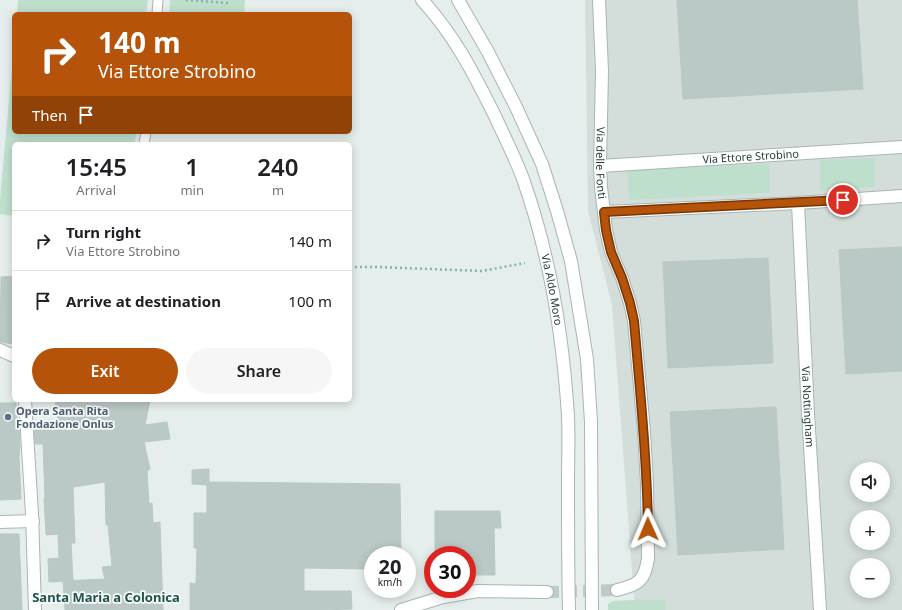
<!DOCTYPE html>
<html lang="en">
<head>
<meta charset="utf-8">
<style>
  :root { --surface:#fff; --page:#f6f6f6; --text:#202124; --muted:#757577; --line:#e0e0e0; --accent:#b45309 }
  body { margin:0; font-family:"Noto Sans",sans-serif; background:var(--page); color:var(--text); height:100vh; display:flex; flex-direction:column; font-size:15px; white-space:nowrap }
  * { box-sizing:border-box; margin:0 }
  p { font-size:13px; color:var(--muted) }
  .icon { flex:none; width:22px; height:22px; fill:none; stroke:currentColor; stroke-width:2; stroke-linecap:round; stroke-linejoin:round }
  .map { position:relative; flex:1; overflow:hidden }
  .panel { position:absolute; left:12px; top:142px; width:340px; height:260px; display:flex; flex-direction:column; background:var(--surface); border-radius:6px; box-shadow:0 2px 10px #0003 }
  .panel>* { flex:none }
  .hud { position:absolute; left:12px; top:12px; width:340px; height:122px; border-radius:6px; box-shadow:0 2px 10px #0003; background:#b45309; color:#fff; overflow:hidden }
  .controls { position:absolute; left:850px; top:462px; display:grid; gap:8px }
  .controls a { display:grid; place-items:center; width:40px; height:40px; border-radius:50%; background:var(--surface); box-shadow:0 2px 10px #0003; font-size:20px }
  .speed { position:absolute; left:364px; top:546px; display:flex; gap:8px; font-size:20px; font-weight:700; text-align:center }
  .speed>* { display:grid; place-content:center; width:52px; height:52px; border-radius:50%; background:var(--surface); box-shadow:0 2px 10px #0003; line-height:1 }
  .speed small { font-size:10px; font-weight:400 }
  .speed .limit { border:6px solid #d22; background:#fff; color:#111 }
  .pin { position:absolute; display:grid; place-items:center; width:34px; height:34px; color:#fff; margin:-17px; border:2px solid #fff; border-radius:50%; box-shadow:0 1px 4px #0007 }
  .me { position:absolute; width:44px; margin:-22px; rotate:359deg; stroke-linejoin:round; filter:drop-shadow(0 0 3px #0008) }
  .turn { display:flex; align-items:center; gap:14px; height:84px; padding:0 20px; font-size:18px }
  .turn .icon { width:52px; height:52px; stroke-width:2.5 }
  .turn b { display:block; font-size:28px; line-height:34px }
  .then { display:flex; align-items:center; height:38px; padding:0 20px; background:#0003; gap:8px; font-size:15px }
  .eta { display:flex; justify-content:space-evenly; align-items:center; height:68px; text-align:center }
  .eta b { font-size:24px; font-weight:600; line-height:28px }
  .button { display:flex; gap:8px; margin-top:auto; padding:8px 20px }
  .button a { flex:1; height:46px; border-radius:24px; background:var(--accent); color:#fff; font-size:16px; font-weight:600; line-height:46px; text-align:center }
  .button a+a { background:var(--page); color:var(--text) }
  ul { padding:0; list-style:none }
  li { display:flex; align-items:center; gap:12px; height:60px; padding:0 20px; border-top:1px solid var(--line) }
  li div { flex:1 }
  li b { display:block; font-size:15px }
  li em { font-style:normal }
  .map>svg:first-child { display:block }
  .built { fill:#d3dedb; fill-rule:evenodd }
  .green { fill:#bfdfcd }
  .building { fill:#bac9c5; stroke:#b8c8c4 }
  .lines { fill:none; stroke-linecap:round; stroke-linejoin:round }
  .minor-tunnel { stroke:#becbc9; stroke-width:12; stroke-dasharray:12 6; stroke-linecap:butt }
  .service-casing { stroke:#a7b6b4; stroke-width:11 }
  .minor-casing { stroke:#a7b6b4; stroke-width:14 }
  .tertiary-casing { stroke:#a7b6b4; stroke-width:14 }
  .path { stroke:#86b1ab; stroke-width:2.5; stroke-dasharray:2 3; stroke-linecap:butt }
  .service { stroke:#fff; stroke-width:9 }
  .minor { stroke:#fff; stroke-width:12 }
  .tertiary { stroke:#fff; stroke-width:12 }
  .route-casing { stroke:#753606; stroke-width:10 }
  .route { stroke:#b45309; stroke-width:7 }
  .service-dot { fill:#5c6f8a; stroke:#f6faf9; stroke-width:1.5 }
  .labels { text-anchor:middle; stroke-width:3.5; stroke-linejoin:round; paint-order:stroke }
  .street-label { font-size:11px; fill:#24403d; stroke:#f6faf9 }
  .service-label { font-size:11px; font-weight:bold; fill:#4e5e75; stroke:#f6faf9; text-anchor:start }
  .quarter-label { font-size:13px; font-weight:bold; fill:#20534f; stroke:#f6faf9 }
</style>
</head>
<body>
<div class="map">
<svg width="902" height="610" viewBox="0 0 902 610">
  <rect width="100%" height="100%" fill="#e5eeec"/>
  <!-- built -->
  <path class="built" d="M585,0H902V610H635L612,305L588,211ZM857,469H883V495H857ZM857,517H883V543H857ZM857,565H883V591H857Z"/>
  <!-- green -->
  <g class="green">
    <polygon points="18,0 148,0 146,14 17,14"/>
    <polygon points="170,0 245,0 244,14 169,14"/>
    <polygon points="14,45 14,132 136,132 135,144 14,144 14,216 0,214 0,199"/>
    <polygon points="875,158 875,187 820,190 820,160"/>
    <polygon points="769,164 770,193 629,200 627,170"/>
    <polygon points="632,600 665,600 665,610 608,610 608,604 613,601"/>
  </g>
  <!-- building -->
  <g class="building">
    <polygon points="677,0 857,0 863,89 683,99"/>
    <polygon points="902,247 902,371 846,374 839,250"/>
    <polygon points="768,258 773,363 668,368 663,262"/>
    <polygon points="14,276 14,344 0,342 1,277"/>
    <polygon points="55,400 150,400 145,425 167,422 170,439 144,442 150,469 147,471 149,504 152,503 153,523 160,522 163,610 65,610 63,581 105,579 102,567 112,566 108,525 106,525 105,482 73,487 75,543 71,543 73,581 49,582 48,559 59,558 58,534 46,535 44,498 45,498 43,444 35,444 34,423 58,420"/>
    <polygon points="0,403 16,403 17,425 19,425 20,445 19,457 21,499 0,500"/>
    <polygon points="776,407 784,549 678,555 670,412"/>
    <polygon points="209,469 209,482 400,484 401,552 373,552 373,569 304,568 304,591 351,591 352,609 323,610 190,610 190,583 196,584 197,548 194,548 194,513 207,513 207,485 192,484 192,470"/>
    <polygon points="435,511 500,511 501,528 494,528 495,575 467,575 467,555 435,555"/>
    <polygon points="0,534 19,534 22,610 0,610"/>
  </g>
  <g class="lines">
    <!-- minor-tunnel -->
    <polyline class="minor-tunnel" points="547,592 617,590"/>
    <!-- service casing -->
    <g class="service-casing">
      <g id="service">
        <polyline points="157,14 158,0"/>
        <polyline points="144,144 146,132"/>
      </g>
    </g>
    <!-- minor casing -->
    <g class="minor-casing">
      <g id="minor">
        <path id="s1" d="M599,0L602,71L600,166L601,187L606,230L611,252L622,278L630,303L634,321L644,431L647,484L648,558C645,581 638,585 617,590"/>
        <path id="s2" d="M600,166L902,147"/>
        <path id="s3" d="M798,203L808,413L820,610"/>
        <polyline points="605,212 798,203 902,196"/>
        <polyline points="0,350 14,356"/>
        <polyline points="25,400 32,513 35,610"/>
        <polyline points="0,522 33,521"/>
        <polyline points="401,610 443,597 478,591 547,592"/>
      </g>
    </g>
    <!-- tertiary casing -->
    <g class="tertiary-casing">
      <g id="tertiary">
        <path id="s4" d="M422,0C454,35 473,72 494,114C504,136 515,157 523,179C550,255 563,336 568,416C569,438 568,459 568,481C568,524 568,567 569,610"/>
        <polyline points="458,0 488,52 516,107 542,164 557,211 571,261 587,359 591,422 592,610"/>
      </g>
    </g>
    <!-- path -->
    <g class="path">
      <polyline points="186,0 228,3"/>
      <polyline points="350,267 377,267 482,271 525,263"/>
    </g>
    <!-- service -->
    <use href="#service" class="service"/>
    <!-- minor -->
    <use href="#minor" class="minor"/>
    <!-- tertiary -->
    <use href="#tertiary" class="tertiary"/>
  </g>
  <g class="lines">
    <!-- route casing -->
    <g class="route-casing">
      <path id="route" d="M648,529C647,459 640,390 634,321L630,303L622,278L611,252L606,230L604,212L843,200"/>
    </g>
    <!-- route -->
    <use href="#route" class="route"/>
  </g>
  <!-- markers -->
  <circle class="service-dot" cx="8" cy="417" r="4"/>
  <g class="labels">
    <!-- street labels -->
    <g class="street-label">
      <text dy="4" stroke="none"><textPath href="#s2" startOffset="151">Via Ettore Strobino</textPath></text>
      <text dy="4" stroke="none"><textPath href="#s1" startOffset="163">Via delle Fonti</textPath></text>
      <text dy="4" stroke="none"><textPath href="#s4" startOffset="321">Via Aldo Moro</textPath></text>
      <text dy="4" stroke="none"><textPath href="#s3" startOffset="204">Via Nottingham</textPath></text>
    </g>
    <!-- service labels -->
    <g class="service-label">
      <text x="16" y="415">Opera Santa Rita<tspan x="16" dy="13">Fondazione Onlus</tspan></text>
    </g>
    <!-- quarter labels -->
    <g class="quarter-label">
      <text x="106" y="602">Santa Maria a Colonica</text>
    </g>
  </g>
</svg>
<div class="controls">
<a><svg class="icon" aria-label="sound" viewBox="0 0 24 24"><path d="M4 9h4l5-4v14l-5-4H4zM17 9q2 3 0 6"/></svg></a>
<a>+</a>
<a>−</a>
</div>
<div class="speed"><div>20<small>km/h</small></div><div class="limit">30</div></div>
<div class="pin" style="left:843px;top:200px;background:#d93025"><svg class="icon" aria-label="arrive" viewBox="0 0 24 24"><path d="M6 21V4h12l-3 4 3 4H6"/></svg></div>
<svg class="me" style="left:648px;top:529px" viewBox="-20 -20 40 40"><path d="M0-17L14 15 0 8-14 15z" fill="#b45309" stroke="#fff" stroke-width="4"/></svg>
<div class="hud">
<div class="turn"><svg class="icon" aria-label="right" viewBox="0 0 24 24"><path d="M7 20v-9h11M14 6l5 5-5 5"/></svg><div><b>140 m</b>Via Ettore Strobino</div></div>
<div class="then">Then<svg class="icon" aria-label="arrive" viewBox="0 0 24 24"><path d="M6 21V4h12l-3 4 3 4H6"/></svg></div>
</div>
<section class="panel">
<div class="eta">
<div><b>15:45</b><p>Arrival</p></div>
<div><b>1</b><p>min</p></div>
<div><b>240</b><p>m</p></div>
</div>
<ul>
<li><svg class="icon" aria-label="right" viewBox="0 0 24 24"><path d="M7 20v-9h11M14 6l5 5-5 5"/></svg><div><b>Turn right</b><p>Via Ettore Strobino</p></div><em>140 m</em></li>
<li><svg class="icon" aria-label="arrive" viewBox="0 0 24 24"><path d="M6 21V4h12l-3 4 3 4H6"/></svg><div><b>Arrive at destination</b></div><em>100 m</em></li>
</ul>
<div class="button"><a>Exit</a><a>Share</a></div>
</section>
</div>
</body>
</html>
